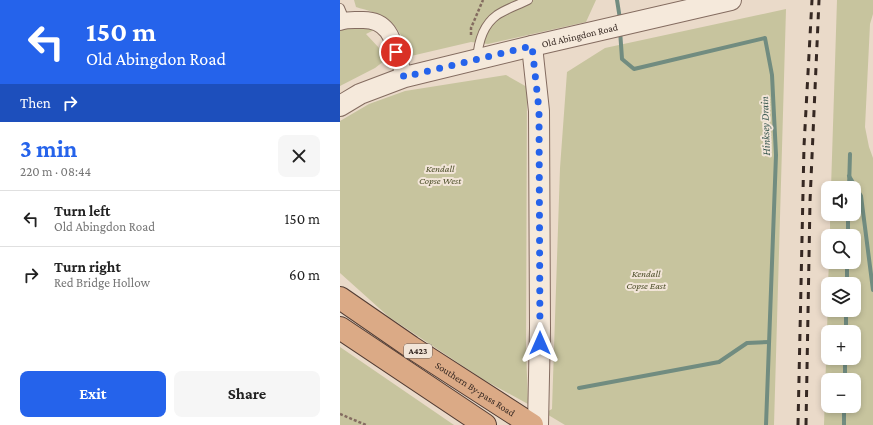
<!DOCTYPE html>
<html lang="en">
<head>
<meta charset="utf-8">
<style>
  :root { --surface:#fff; --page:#f6f6f6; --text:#222; --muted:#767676; --line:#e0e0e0; --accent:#2563eb }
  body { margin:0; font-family:"Crimson Pro",serif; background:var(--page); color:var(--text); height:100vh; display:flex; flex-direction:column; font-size:15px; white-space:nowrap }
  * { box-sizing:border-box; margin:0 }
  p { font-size:13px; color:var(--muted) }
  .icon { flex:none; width:22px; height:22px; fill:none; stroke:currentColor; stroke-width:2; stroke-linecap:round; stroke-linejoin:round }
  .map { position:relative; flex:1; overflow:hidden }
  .sheet { display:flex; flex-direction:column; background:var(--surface); width:340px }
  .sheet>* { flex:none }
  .hud { background:#2563eb; color:#fff; overflow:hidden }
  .controls { position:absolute; left:481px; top:181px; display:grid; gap:8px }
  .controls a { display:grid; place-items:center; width:40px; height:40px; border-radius:8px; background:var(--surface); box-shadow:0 2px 6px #0003; font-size:20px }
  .pin { position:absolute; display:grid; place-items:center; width:34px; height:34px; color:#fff; margin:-17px; border:2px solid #fff; border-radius:50%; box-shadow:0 1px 4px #0007 }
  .me { position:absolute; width:44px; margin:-22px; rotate:0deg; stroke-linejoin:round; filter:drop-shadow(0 0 3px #0008) }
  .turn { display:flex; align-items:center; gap:14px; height:84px; padding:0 20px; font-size:18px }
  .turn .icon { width:52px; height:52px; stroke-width:2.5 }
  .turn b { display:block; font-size:28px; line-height:34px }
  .then { display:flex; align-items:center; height:38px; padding:0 20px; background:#0003; gap:8px; font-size:15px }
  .round { display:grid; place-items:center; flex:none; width:42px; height:42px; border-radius:8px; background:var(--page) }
  .head { display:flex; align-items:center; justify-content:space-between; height:68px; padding:0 20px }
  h1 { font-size:24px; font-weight:700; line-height:30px; color:var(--accent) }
  .cta { display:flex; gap:8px; margin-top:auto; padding:8px 20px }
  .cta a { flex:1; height:46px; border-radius:8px; background:var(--accent); color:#fff; font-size:16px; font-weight:700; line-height:46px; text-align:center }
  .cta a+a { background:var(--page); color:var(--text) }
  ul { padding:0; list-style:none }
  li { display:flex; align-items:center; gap:12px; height:56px; padding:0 20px; border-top:1px solid var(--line) }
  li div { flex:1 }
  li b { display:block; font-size:15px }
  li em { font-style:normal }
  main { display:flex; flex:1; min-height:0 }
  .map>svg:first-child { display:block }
  .green { fill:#c7c49e; fill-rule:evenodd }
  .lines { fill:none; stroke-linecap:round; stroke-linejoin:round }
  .stream { stroke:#718c80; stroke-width:4 }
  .service-casing { stroke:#846c60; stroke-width:10 }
  .minor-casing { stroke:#846c60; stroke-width:18 }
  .tertiary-casing { stroke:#846c60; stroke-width:22 }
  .trunk-casing { stroke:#523c33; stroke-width:24 }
  .path { stroke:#846c60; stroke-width:2.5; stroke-dasharray:3 2; stroke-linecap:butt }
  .service { stroke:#f5e9db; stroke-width:8 }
  .minor { stroke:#f5e9db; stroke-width:16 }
  .tertiary { stroke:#f5e9db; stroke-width:20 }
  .trunk { stroke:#dbaa86; stroke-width:22 }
  .rail { stroke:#362822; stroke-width:3; stroke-dasharray:7 7; stroke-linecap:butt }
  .route { stroke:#2563eb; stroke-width:7; stroke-dasharray:0 12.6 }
  .labels { text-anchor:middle; stroke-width:4; stroke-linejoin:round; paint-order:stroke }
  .shield { fill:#f2e5d8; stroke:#6e6159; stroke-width:1 }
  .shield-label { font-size:9px; font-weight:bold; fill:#362822 }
  .street-label { font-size:10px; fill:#362822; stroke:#f2e5d8 }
  .park-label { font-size:10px; font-style:italic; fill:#4e502b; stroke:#f2e5d8 }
  .water-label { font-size:11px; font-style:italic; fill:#33544c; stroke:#f2e5d8 }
</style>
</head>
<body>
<main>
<section class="sheet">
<div class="hud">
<div class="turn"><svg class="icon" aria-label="left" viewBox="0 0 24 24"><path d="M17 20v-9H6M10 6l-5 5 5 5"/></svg><div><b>150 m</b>Old Abingdon Road</div></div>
<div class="then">Then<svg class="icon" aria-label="right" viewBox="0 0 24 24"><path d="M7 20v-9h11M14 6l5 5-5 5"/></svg></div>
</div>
<div class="head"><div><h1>3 min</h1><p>220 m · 08:44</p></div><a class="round"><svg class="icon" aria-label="close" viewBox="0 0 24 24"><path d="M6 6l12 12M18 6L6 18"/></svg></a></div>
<ul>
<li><svg class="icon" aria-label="left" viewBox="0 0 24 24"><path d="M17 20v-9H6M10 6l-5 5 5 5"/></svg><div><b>Turn left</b><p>Old Abingdon Road</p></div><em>150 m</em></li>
<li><svg class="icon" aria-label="right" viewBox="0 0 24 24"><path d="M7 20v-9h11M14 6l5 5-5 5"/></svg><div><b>Turn right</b><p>Red Bridge Hollow</p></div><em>60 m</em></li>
</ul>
<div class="cta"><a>Exit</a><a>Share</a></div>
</section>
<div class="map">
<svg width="533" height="425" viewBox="0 0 533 425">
  <rect width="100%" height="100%" fill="#eadac9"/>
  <!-- green -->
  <g class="green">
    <path d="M14,0H256L246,22L148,44L131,42L71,56C65,43 59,28 48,19C39,13 26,10 16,7Z"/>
    <path d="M497,0H533V14L530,24L525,127L529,147L533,158V425H484L488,299V310H514V284H488L489,262H514V236H490V214H514V188H491ZM488,332H514V358H488ZM488,380H514V406H488Z"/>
    <polygon points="446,9 434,425 225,425 205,413 212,409 220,168 227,72 265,48"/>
    <polygon points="26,27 34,30 26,34 40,49 46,43 48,58 35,68 0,86 0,28"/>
    <polygon points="166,75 187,87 186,348 188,404 144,380 49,317 0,273 0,121 29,104 65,91"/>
    <polygon points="0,347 114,425 0,425"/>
  </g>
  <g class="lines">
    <!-- stream -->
    <g class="stream">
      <polyline points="277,0 280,19"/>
      <polyline points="280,30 282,59 294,69 425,38 432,75 436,155 426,425"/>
      <polyline points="509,176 521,196 533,290"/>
      <polyline points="509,188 510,154"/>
      <polyline points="508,236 508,214"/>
      <polyline points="507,284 507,262"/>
      <polyline points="506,332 506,310"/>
      <polyline points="505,380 505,358"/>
      <polyline points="239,388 379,362 407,343 429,342"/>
      <polyline points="504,425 504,406"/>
    </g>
    <!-- service casing -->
    <g class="service-casing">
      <g id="service">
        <polyline points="0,8 5,20"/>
        <path d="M137,60C138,44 143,25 157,15C166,9 178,5 188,0"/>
      </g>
    </g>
    <!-- minor casing -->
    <g class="minor-casing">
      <path id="minor" d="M0,22C7,19 14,20 22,20C56,19 54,53 65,77"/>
    </g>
    <!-- tertiary casing -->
    <g class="tertiary-casing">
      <g id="tertiary">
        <polyline points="192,46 199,111 200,328 198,425"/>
        <path id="s1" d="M0,106L20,94L65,77L192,46L391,0"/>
      </g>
    </g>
    <!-- trunk casing -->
    <g class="trunk-casing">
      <g id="trunk">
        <path id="s2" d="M0,298L71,347L192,425"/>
        <polyline points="0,328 145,425"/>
      </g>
    </g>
    <!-- path -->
    <g class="path">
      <polyline points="131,35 131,28 143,0"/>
      <polyline points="0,414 26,425"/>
    </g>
    <!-- service -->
    <use href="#service" class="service"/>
    <!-- minor -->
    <use href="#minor" class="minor"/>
    <!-- tertiary -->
    <use href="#tertiary" class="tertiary"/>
    <!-- trunk -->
    <use href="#trunk" class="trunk"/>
    <!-- rail -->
    <g class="rail">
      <polyline points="458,425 464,146 472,0"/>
      <polyline points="466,425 470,201 479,0"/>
    </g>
  </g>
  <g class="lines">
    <!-- route -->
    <polyline class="route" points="56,52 59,65 64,77 192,46 199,110 200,343"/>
  </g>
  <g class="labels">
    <!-- shield labels -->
    <rect class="shield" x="64" y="344" width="28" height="14" rx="3"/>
    <g class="shield-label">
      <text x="78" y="354">A423</text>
    </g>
    <!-- street labels -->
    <g class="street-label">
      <text dy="4" stroke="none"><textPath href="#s1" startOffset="251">Old Abingdon Road</textPath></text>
      <text dy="4" stroke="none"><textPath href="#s2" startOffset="163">Southern By-pass Road</textPath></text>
    </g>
    <!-- park labels -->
    <g class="park-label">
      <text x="100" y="172">Kendall<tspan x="100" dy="12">Copse West</tspan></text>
      <text x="306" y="277">Kendall<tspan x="306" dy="12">Copse East</tspan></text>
    </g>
    <!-- water labels -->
    <g class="water-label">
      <text transform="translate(425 126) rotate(-92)" y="4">Hinksey Drain</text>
    </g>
  </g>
</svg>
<div class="controls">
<a><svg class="icon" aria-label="sound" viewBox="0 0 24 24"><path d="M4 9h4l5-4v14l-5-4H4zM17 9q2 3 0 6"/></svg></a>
<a><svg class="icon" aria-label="search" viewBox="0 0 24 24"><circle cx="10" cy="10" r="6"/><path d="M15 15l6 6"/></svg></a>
<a><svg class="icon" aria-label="layers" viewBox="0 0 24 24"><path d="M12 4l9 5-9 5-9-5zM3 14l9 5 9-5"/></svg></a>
<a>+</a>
<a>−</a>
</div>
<div class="pin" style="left:56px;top:52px;background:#d93025"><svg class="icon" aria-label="arrive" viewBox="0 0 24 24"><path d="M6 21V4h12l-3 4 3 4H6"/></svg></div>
<svg class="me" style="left:200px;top:343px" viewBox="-20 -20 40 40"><path d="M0-17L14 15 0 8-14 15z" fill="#2563eb" stroke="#fff" stroke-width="4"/></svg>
</div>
</main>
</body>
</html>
